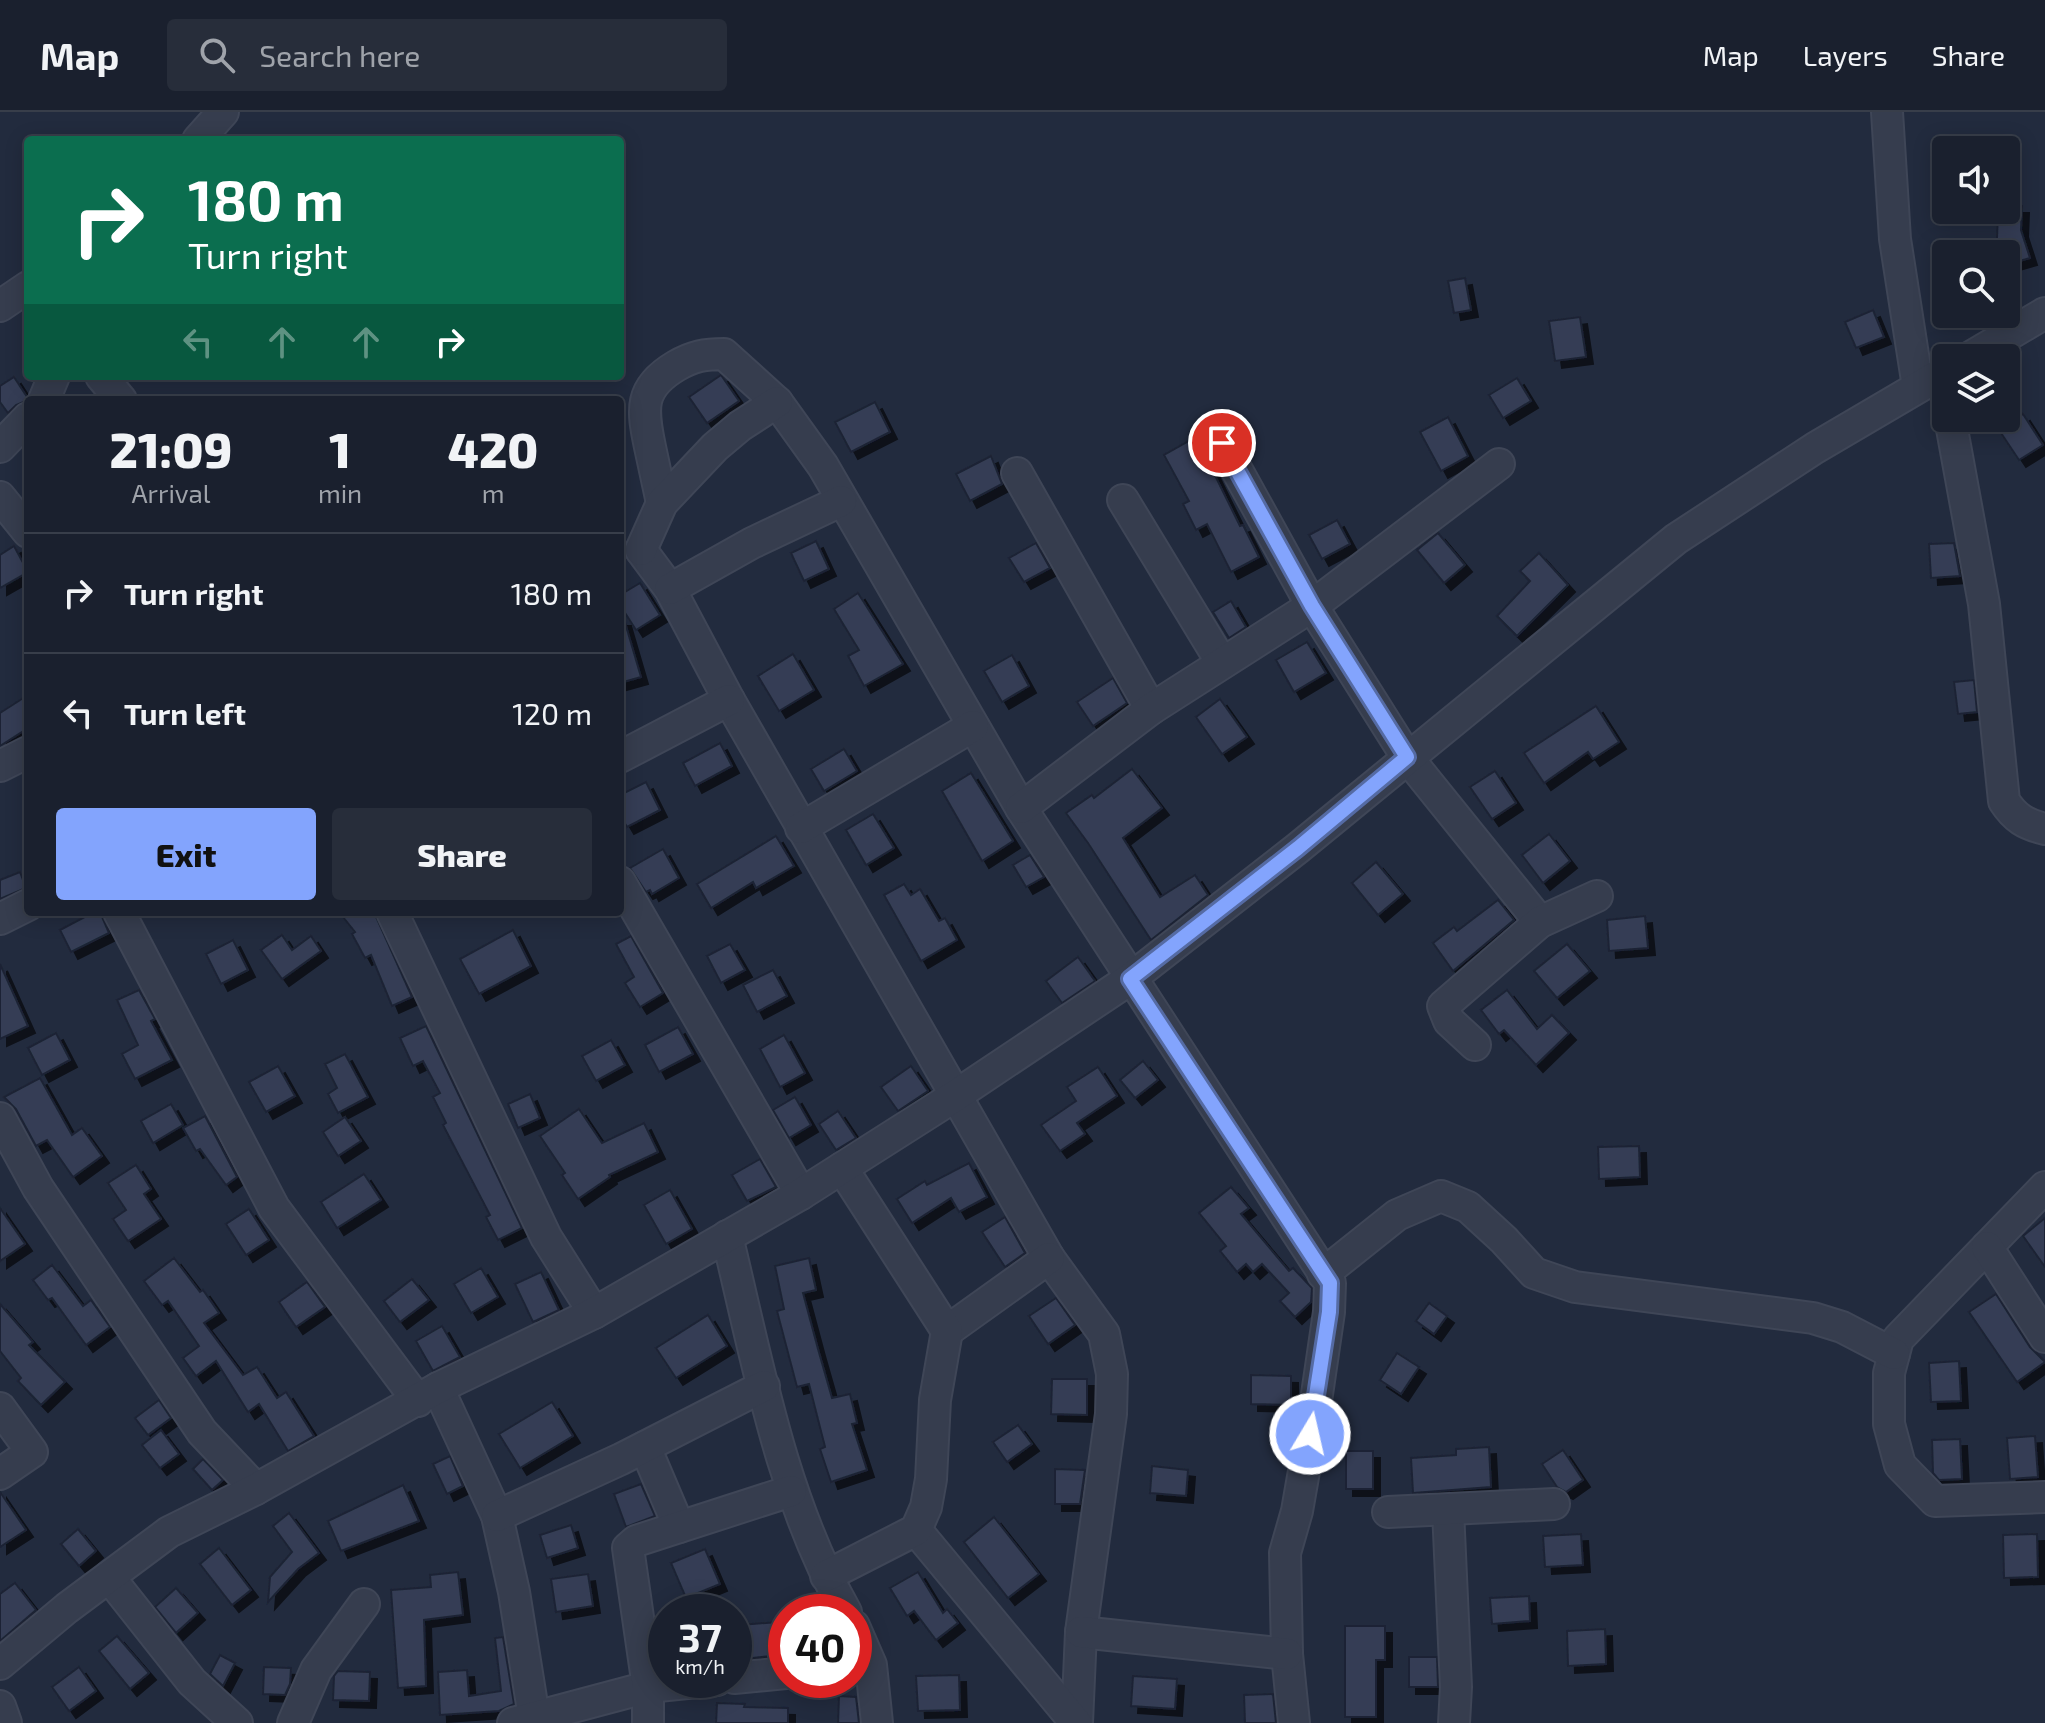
<!DOCTYPE html>
<html lang="en">
<head>
<meta charset="utf-8">
<style>
  :root { --surface:#1a202e; --page:#272d3a; --text:#f1f3f6; --muted:#9fa3aa; --line:#383e4a; --accent:#83a4fd }
  body { margin:0; font-family:"Exo 2",sans-serif; background:var(--page); color:var(--text); height:100vh; display:flex; flex-direction:column; font-size:30px; white-space:nowrap }
  * { box-sizing:border-box; margin:0 }
  p { font-size:26px; color:var(--muted) }
  .icon { flex:none; width:44px; height:44px; fill:none; stroke:currentColor; stroke-width:2; stroke-linecap:round; stroke-linejoin:round }
  .map { position:relative; flex:1; overflow:hidden }
  .side { position:absolute; left:24px; top:284px; width:600px; height:520px; display:flex; flex-direction:column; background:var(--surface); border-radius:8px; box-shadow:0 4px 20px #0003,0 0 0 2px var(--line) }
  .side>* { flex:none }
  .guide { position:absolute; left:24px; top:24px; width:600px; height:244px; border-radius:8px; box-shadow:0 4px 20px #0003,0 0 0 2px var(--line); background:#0b6e4f; color:#fff; overflow:hidden }
  .tools { position:absolute; left:1932px; top:24px; display:grid; gap:16px }
  .tools a { display:grid; place-items:center; width:88px; height:88px; border-radius:8px; background:var(--surface); box-shadow:0 4px 20px #0003,0 0 0 2px var(--line); font-size:40px }
  .speed { position:absolute; left:648px; top:1482px; display:flex; gap:16px; font-size:40px; font-weight:700; text-align:center }
  .speed>* { display:grid; place-content:center; width:104px; height:104px; border-radius:50%; background:var(--surface); box-shadow:0 4px 20px #0003,0 0 0 2px var(--line); line-height:1 }
  .speed small { font-size:20px; font-weight:400 }
  .speed .limit { border:12px solid #d22; background:#fff; color:#111 }
  .pin { position:absolute; display:grid; place-items:center; width:68px; height:68px; color:#fff; margin:-34px; border:4px solid #fff; border-radius:50%; box-shadow:0 2px 8px #0007 }
  .me { position:absolute; width:88px; margin:-44px; rotate:9deg; stroke-linejoin:round; filter:drop-shadow(0 0 6px #0008) }
  .turn { display:flex; align-items:center; gap:28px; height:168px; padding:0 32px; font-size:36px }
  .turn .icon { width:104px; height:104px; stroke-width:2.5 }
  .turn b { display:block; font-size:56px; line-height:68px }
  .lanes { display:flex; align-items:center; height:76px; padding:0 32px; background:#0003; justify-content:center; gap:40px; direction:ltr }
  .lanes .off { opacity:.35 }
  .eta { display:flex; justify-content:space-evenly; align-items:center; height:136px; text-align:center }
  .eta b { font-size:48px; font-weight:800; line-height:56px }
  .primary-button { display:flex; gap:16px; margin-top:auto; padding:16px 32px }
  .primary-button a { flex:1; height:92px; border-radius:8px; background:var(--accent); color:#111; font-size:32px; font-weight:800; line-height:92px; text-align:center }
  .primary-button a+a { background:var(--page); color:var(--text) }
  ul { padding:0; list-style:none }
  li { display:flex; align-items:center; gap:24px; height:120px; padding:0 32px; border-top:2px solid var(--line) }
  li div { flex:1 }
  li b { display:block; font-size:30px }
  li em { font-style:normal }
  header { display:flex; align-items:center; gap:48px; box-sizing:border-box; height:112px; padding:0 40px; background:var(--surface); border-bottom:2px solid var(--line) }
  header strong { font-size:38px }
  nav { display:flex; gap:44px; margin-inline-start:auto; font-size:28px }
  .search { width:560px; height:72px; background:var(--page); display:flex; align-items:center; gap:20px; box-sizing:border-box; padding:0 28px; border-radius:8px; color:var(--muted); font-size:30px }
  .map>svg:first-child { display:block }
  .building { fill:#343e54; stroke:#1d2434; stroke-width:2; filter:url(#shadow) }
  .lines { fill:none; stroke-linecap:round; stroke-linejoin:round }
  .minor-casing { stroke:#3f4657; stroke-width:34 }
  .minor { stroke:#363d4e; stroke-width:30 }
  .route-casing { stroke:#556ba4; stroke-width:20 }
  .route { stroke:#83a4fd; stroke-width:14 }
</style>
</head>
<body>
<header>
<strong>Map</strong>
<div class="search"><svg class="icon" aria-label="search" viewBox="0 0 24 24"><circle cx="10" cy="10" r="6"/><path d="M15 15l6 6"/></svg>Search here</div>
<nav><a>Map</a><a>Layers</a><a>Share</a></nav>
</header>
<div class="map">
<svg width="2045" height="1611" viewBox="0 0 2045 1611">
  <defs>
    <filter id="shadow"><feDropShadow dx="7" dy="7" stdDeviation="0" flood-color="#0009"/></filter>
  </defs>
  <rect width="100%" height="100%" fill="#222b3e"/>
  <!-- building -->
  <g class="building">
    <polygon points="2006,94 2022,94 2021,118 2030,146 2006,153 2006,142 2002,142 1997,126 1998,98 2006,98"/>
    <polygon points="1465,166 1471,198 1454,201 1448,169"/>
    <polygon points="1873,198 1884,225 1856,236 1845,210"/>
    <polygon points="1580,205 1586,245 1555,249 1549,209"/>
    <polygon points="721,263 739,289 707,311 689,285"/>
    <polygon points="14,265 27,285 26,289 16,293 8,301 0,290 0,274"/>
    <polygon points="1517,266 1531,289 1503,306 1489,283"/>
    <polygon points="875,290 890,320 851,340 835,310"/>
    <polygon points="2023,302 2043,333 2019,348 1999,318"/>
    <polygon points="1448,305 1468,344 1441,359 1420,320"/>
    <polygon points="1196,325 1240,414 1243,413 1259,445 1231,460 1207,412 1196,418 1183,392 1189,389 1164,343"/>
    <polygon points="991,344 1002,372 970,389 956,362"/>
    <polygon points="1337,408 1350,432 1322,447 1309,423"/>
    <polygon points="1438,421 1465,453 1444,471 1417,438"/>
    <polygon points="816,429 829,457 804,469 791,441"/>
    <polygon points="1036,431 1050,456 1024,470 1009,446"/>
    <polygon points="1954,431 1960,464 1931,466 1929,432"/>
    <polygon points="14,434 28,460 0,476 0,443"/>
    <polygon points="1539,441 1568,473 1517,524 1497,504 1530,469 1520,459"/>
    <polygon points="640,471 660,503 636,518 620,493 620,483"/>
    <polygon points="858,481 903,552 864,574 848,544 859,538 834,497"/>
    <polygon points="1231,489 1246,515 1229,526 1213,500"/>
    <polygon points="620,507 624,507 641,565 620,571"/>
    <polygon points="1307,530 1326,561 1294,580 1276,548"/>
    <polygon points="793,542 814,578 779,599 758,564"/>
    <polygon points="1012,543 1029,574 1002,590 984,559"/>
    <polygon points="1113,566 1127,591 1093,614 1077,590"/>
    <polygon points="1974,568 1977,600 1958,602 1954,570"/>
    <polygon points="28,583 28,616 0,634 0,601"/>
    <polygon points="1220,587 1247,625 1222,642 1196,605"/>
    <polygon points="1596,594 1619,630 1593,647 1588,640 1544,671 1524,641"/>
    <polygon points="720,631 732,654 695,674 683,651"/>
    <polygon points="844,637 857,659 824,679 811,657"/>
    <polygon points="1132,657 1162,696 1123,726 1160,785 1195,763 1208,783 1151,828 1088,731 1066,701 1092,683 1094,686"/>
    <polygon points="1495,659 1516,691 1492,707 1470,675"/>
    <polygon points="971,661 1013,729 982,749 942,679"/>
    <polygon points="646,670 660,698 627,715 620,703 620,683"/>
    <polygon points="873,702 894,736 866,753 846,718"/>
    <polygon points="1549,722 1570,749 1543,771 1522,743"/>
    <polygon points="776,724 794,754 756,776 753,770 711,796 697,772"/>
    <polygon points="663,737 679,766 652,782 650,778 646,780 630,756"/>
    <polygon points="1030,743 1044,765 1026,775 1013,753"/>
    <polygon points="1376,750 1403,782 1378,803 1352,771"/>
    <polygon points="20,760 26,776 0,787 0,768"/>
    <polygon points="904,772 911,783 920,777 939,809 945,806 957,828 921,849 884,783"/>
    <polygon points="1498,788 1514,808 1453,859 1433,831 1454,815 1457,819"/>
    <polygon points="94,800 100,800 109,821 71,840 60,818"/>
    <polygon points="339,800 374,800 412,885 392,894 371,843 365,846 352,822 355,820"/>
    <polygon points="1645,804 1648,836 1609,839 1607,808"/>
    <polygon points="513,818 531,854 479,882 460,847"/>
    <polygon points="282,823 292,838 311,824 321,839 282,867 261,838"/>
    <polygon points="631,824 663,881 640,895 625,871 634,865 616,832"/>
    <polygon points="233,828 248,858 221,872 206,842"/>
    <polygon points="730,832 745,858 721,871 707,844"/>
    <polygon points="1567,832 1590,859 1557,886 1534,859"/>
    <polygon points="1078,845 1095,869 1062,891 1046,869"/>
    <polygon points="0,852 28,914 0,927"/>
    <polygon points="773,858 787,884 757,900 743,873"/>
    <polygon points="139,878 155,907 151,909 172,948 135,967 122,942 138,933 117,888"/>
    <polygon points="1507,878 1537,917 1552,903 1569,921 1536,953 1504,918 1499,922 1481,898"/>
    <polygon points="426,914 522,1116 498,1128 486,1105 490,1103 443,1013 446,1011 433,985 440,981 423,949 413,954 400,926"/>
    <polygon points="678,915 693,942 659,960 645,933"/>
    <polygon points="56,921 70,948 42,963 28,936"/>
    <polygon points="784,923 805,961 780,975 760,937"/>
    <polygon points="611,928 625,953 596,969 582,944"/>
    <polygon points="345,942 368,985 338,1001 328,982 337,976 325,952"/>
    <polygon points="1143,949 1158,968 1135,986 1120,968"/>
    <polygon points="278,954 295,984 266,1000 249,970"/>
    <polygon points="911,954 928,979 898,999 881,975"/>
    <polygon points="1098,955 1117,984 1077,1011 1085,1022 1060,1039 1041,1013 1076,989 1067,975"/>
    <polygon points="40,966 72,1023 82,1016 102,1044 73,1065 47,1028 36,1034 16,997 4,985"/>
    <polygon points="530,982 540,1006 518,1016 508,992"/>
    <polygon points="795,985 811,1013 789,1026 773,998"/>
    <polygon points="171,992 183,1013 153,1031 141,1009"/>
    <polygon points="579,997 602,1031 644,1011 658,1040 609,1063 610,1065 578,1087 562,1063 565,1061 540,1024"/>
    <polygon points="838,999 856,1026 836,1038 819,1012"/>
    <polygon points="205,1004 237,1065 226,1073 200,1037 196,1039 183,1016"/>
    <polygon points="345,1005 361,1029 338,1044 323,1020"/>
    <polygon points="1639,1034 1640,1065 1599,1067 1598,1035"/>
    <polygon points="760,1047 776,1075 747,1089 732,1063"/>
    <polygon points="969,1051 987,1085 959,1100 951,1086 912,1111 897,1087 925,1069 927,1073"/>
    <polygon points="136,1053 151,1077 144,1082 161,1107 128,1129 113,1107 126,1098 108,1071"/>
    <polygon points="364,1062 381,1088 337,1116 321,1090"/>
    <polygon points="1231,1075 1249,1096 1241,1102 1289,1159 1293,1156 1312,1176 1311,1190 1295,1205 1280,1189 1289,1181 1262,1152 1253,1160 1246,1152 1237,1160 1220,1139 1226,1134 1199,1101"/>
    <polygon points="670,1078 692,1117 666,1132 644,1093"/>
    <polygon points="0,1096 25,1132 0,1149"/>
    <polygon points="249,1097 269,1128 246,1143 226,1112"/>
    <polygon points="1005,1105 1025,1141 1005,1155 982,1120"/>
    <polygon points="2045,1106 2045,1155 2023,1124"/>
    <polygon points="174,1146 200,1180 203,1178 219,1201 204,1211 243,1263 257,1255 277,1286 286,1280 314,1324 288,1339 259,1292 248,1300 216,1249 196,1264 183,1246 199,1234 168,1189 162,1193 144,1169"/>
    <polygon points="809,1146 816,1178 803,1181 818,1237 832,1286 850,1282 857,1311 852,1312 867,1358 831,1370 820,1337 825,1335 809,1272 797,1275 777,1199 784,1197 775,1154"/>
    <polygon points="52,1153 83,1194 91,1188 110,1215 86,1233 52,1186 48,1188 33,1168"/>
    <polygon points="481,1156 498,1185 471,1201 454,1172"/>
    <polygon points="541,1160 559,1198 533,1210 515,1172"/>
    <polygon points="412,1167 429,1188 400,1210 384,1189"/>
    <polygon points="307,1170 325,1195 296,1215 279,1190"/>
    <polygon points="1996,1182 2030,1235 2045,1250 2017,1270 1969,1200"/>
    <polygon points="1056,1186 1075,1213 1048,1232 1029,1204"/>
    <polygon points="1429,1191 1447,1204 1434,1222 1416,1209"/>
    <polygon points="0,1192 33,1230 29,1233 65,1270 41,1293 18,1269 21,1266 0,1239"/>
    <polygon points="708,1203 727,1234 676,1266 656,1236"/>
    <polygon points="442,1214 460,1245 433,1259 416,1229"/>
    <polygon points="1397,1241 1419,1255 1401,1282 1380,1268"/>
    <polygon points="1959,1249 1961,1289 1931,1290 1929,1251"/>
    <polygon points="1251,1263 1291,1264 1291,1293 1251,1292"/>
    <polygon points="1052,1267 1087,1267 1087,1303 1051,1302"/>
    <polygon points="159,1288 171,1306 148,1323 135,1306"/>
    <polygon points="552,1290 573,1324 520,1356 499,1322"/>
    <polygon points="1018,1313 1032,1332 1007,1350 993,1330"/>
    <polygon points="161,1318 179,1342 160,1356 142,1333"/>
    <polygon points="2035,1324 2038,1365 2010,1367 2007,1326"/>
    <polygon points="1960,1327 1962,1367 1939,1368 1933,1361 1932,1328"/>
    <polygon points="1489,1335 1491,1375 1413,1381 1411,1346 1456,1343 1456,1337"/>
    <polygon points="1563,1338 1583,1368 1566,1380 1557,1375 1542,1352"/>
    <rect x="1346" y="1339" width="27" height="38"/>
    <polygon points="450,1344 463,1374 447,1382 433,1352"/>
    <polygon points="203,1347 223,1368 212,1378 193,1357"/>
    <polygon points="1152,1354 1188,1358 1186,1384 1150,1381"/>
    <polygon points="1055,1357 1085,1358 1080,1392 1055,1392"/>
    <polygon points="641,1372 655,1404 626,1415 614,1382"/>
    <polygon points="403,1373 419,1409 341,1439 328,1409"/>
    <polygon points="0,1380 26,1418 0,1435"/>
    <polygon points="289,1401 319,1441 298,1457 268,1490 270,1465 292,1440 273,1414"/>
    <polygon points="994,1405 1039,1462 1008,1486 964,1430"/>
    <polygon points="571,1413 578,1436 547,1446 540,1423"/>
    <polygon points="78,1417 96,1439 79,1454 61,1432"/>
    <polygon points="1581,1422 1583,1453 1545,1455 1543,1424"/>
    <polygon points="2037,1422 2038,1465 2004,1466 2003,1423"/>
    <polygon points="219,1436 251,1478 232,1493 200,1452"/>
    <polygon points="705,1437 720,1472 686,1486 671,1451"/>
    <polygon points="458,1460 463,1503 424,1508 426,1574 398,1576 391,1478 431,1475 430,1463"/>
    <polygon points="918,1460 943,1501 947,1497 958,1511 936,1528 914,1499 907,1504 890,1476"/>
    <polygon points="588,1462 593,1494 556,1500 551,1467"/>
    <polygon points="15,1471 36,1498 0,1529 0,1482"/>
    <polygon points="176,1476 198,1501 176,1521 155,1495"/>
    <polygon points="1529,1484 1530,1509 1492,1512 1490,1486"/>
    <polygon points="778,1510 781,1543 743,1547 740,1513"/>
    <polygon points="1345,1514 1385,1514 1385,1548 1376,1548 1376,1605 1345,1605"/>
    <polygon points="1605,1517 1606,1552 1568,1554 1567,1519"/>
    <polygon points="117,1524 149,1561 130,1577 99,1539"/>
    <polygon points="503,1525 514,1592 499,1599 440,1603 438,1560 467,1558 469,1584 501,1579 495,1526"/>
    <polygon points="220,1543 235,1551 223,1574 210,1562"/>
    <polygon points="1409,1545 1437,1545 1438,1575 1409,1575"/>
    <polygon points="79,1555 96,1579 69,1599 52,1575"/>
    <polygon points="264,1555 291,1556 290,1572 285,1583 263,1582"/>
    <polygon points="338,1559 370,1560 369,1589 333,1588 334,1564"/>
    <polygon points="959,1563 960,1598 918,1599 916,1564"/>
    <polygon points="1133,1564 1177,1567 1175,1597 1131,1594"/>
    <polygon points="1273,1582 1276,1611 1245,1611 1244,1583"/>
    <polygon points="839,1584 856,1585 859,1611 838,1611"/>
    <polygon points="717,1591 745,1592 744,1595 788,1596 788,1611 716,1611"/>
  </g>
  <g class="lines">
    <!-- minor casing -->
    <g class="minor-casing">
      <g id="minor">
        <polyline points="1887,0 1895,127 1918,275"/>
        <polyline points="198,28 223,0"/>
        <polyline points="0,194 28,175"/>
        <polyline points="1969,246 2045,201"/>
        <polyline points="101,264 121,288"/>
        <polyline points="44,288 54,264"/>
        <path d="M1950,306L1984,492L2004,689C2015,706 2025,712 2045,717"/>
        <polyline points="1222,331 1312,494 1407,645 1540,810"/>
        <polyline points="0,335 28,306"/>
        <polyline points="1017,361 1151,597"/>
        <polyline points="0,385 28,420"/>
        <polyline points="1123,388 1222,551"/>
        <path d="M662,391C658,372 654,354 650,335C642,297 639,276 676,254C693,244 705,242 724,242L777,290L823,354L1021,696L1330,1171L1329,1200L1315,1296L1297,1399L1285,1441L1287,1542L1294,1611"/>
        <polyline points="641,438 670,477 729,588 1049,1146 1104,1222 1112,1262 1111,1302 1081,1520 1077,1611"/>
        <polyline points="641,438 662,391 715,335 740,314 777,290"/>
        <polyline points="670,477 752,431 841,389"/>
        <polyline points="620,645 729,588"/>
        <polyline points="0,654 28,640"/>
        <polyline points="1021,696 1151,597 1312,494 1499,352"/>
        <polyline points="801,716 973,614"/>
        <polyline points="620,770 801,1082"/>
        <polyline points="119,800 274,1096 418,1289"/>
        <polyline points="392,800 546,1125 594,1201"/>
        <polyline points="0,807 28,793"/>
        <polyline points="1475,933 1449,909 1443,894 1540,810 1597,784"/>
        <polyline points="0,1006 38,1076 202,1320 256,1377"/>
        <polyline points="2045,1075 1898,1227 1889,1261 1889,1312 1900,1353 1935,1389 2045,1385"/>
        <path d="M727,1124C758,1252 781,1385 846,1500"/>
        <polyline points="1987,1135 2045,1225"/>
        <polyline points="1323,1162 1397,1103 1441,1084 1468,1095 1504,1128 1534,1161 1575,1175 1813,1206 1842,1215 1894,1242"/>
        <polyline points="947,1219 1049,1146"/>
        <polyline points="438,1276 497,1404 514,1480 534,1605"/>
        <polyline points="0,1296 32,1340 0,1362"/>
        <polyline points="645,1335 679,1415"/>
        <polyline points="1448,1398 1456,1575 1454,1611"/>
        <polyline points="1388,1400 1554,1392"/>
        <polyline points="497,1404 621,1347 764,1274"/>
        <polyline points="916,1418 1076,1611"/>
        <polyline points="826,1464 916,1418 926,1395 931,1367 935,1288 947,1219 842,1056"/>
        <polyline points="109,1465 192,1570 237,1611"/>
        <polyline points="854,1514 871,1553 877,1611"/>
        <polyline points="1081,1520 1287,1542"/>
        <polyline points="0,1552 67,1496 169,1420 256,1377 438,1276 594,1201 801,1082 955,984 1130,867 1298,736 1676,427 1815,336 1946,259"/>
        <polyline points="734,1566 786,1561"/>
        <polyline points="0,1594 6,1611"/>
        <polyline points="293,1611 316,1558 364,1492"/>
        <polyline points="513,1611 648,1575 717,1568"/>
        <polyline points="648,1611 648,1575 628,1436 636,1429 791,1379"/>
      </g>
    </g>
    <!-- minor -->
    <use href="#minor" class="minor"/>
  </g>
  <g class="lines">
    <!-- route casing -->
    <g class="route-casing">
      <polyline id="route" points="1222,331 1312,494 1407,645 1298,736 1130,867 1330,1171 1329,1200 1310,1322"/>
    </g>
    <!-- route -->
    <use href="#route" class="route"/>
  </g>
</svg>
<div class="tools">
<a><svg class="icon" aria-label="sound" viewBox="0 0 24 24"><path d="M4 9h4l5-4v14l-5-4H4zM17 9q2 3 0 6"/></svg></a>
<a><svg class="icon" aria-label="search" viewBox="0 0 24 24"><circle cx="10" cy="10" r="6"/><path d="M15 15l6 6"/></svg></a>
<a><svg class="icon" aria-label="layers" viewBox="0 0 24 24"><path d="M12 4l9 5-9 5-9-5zM3 14l9 5 9-5"/></svg></a>
</div>
<div class="speed"><div>37<small>km/h</small></div><div class="limit">40</div></div>
<div class="pin" style="left:1222px;top:331px;background:#d93025"><svg class="icon" aria-label="arrive" viewBox="0 0 24 24"><path d="M6 21V4h12l-3 4 3 4H6"/></svg></div>
<svg class="me" style="left:1310px;top:1322px" viewBox="-20 -20 40 40"><circle r="17" fill="#83a4fd" stroke="#fff" stroke-width="3"/><path d="M0-11L8 9 0 5-8 9z" fill="#fff"/></svg>
<div class="guide">
<div class="turn"><svg class="icon" aria-label="right" viewBox="0 0 24 24"><path d="M7 20v-9h11M14 6l5 5-5 5"/></svg><div><b>180 m</b>Turn right</div></div>
<div class="lanes"><svg class="icon off" aria-label="left" viewBox="0 0 24 24"><path d="M17 20v-9H6M10 6l-5 5 5 5"/></svg><svg class="icon off" aria-label="ahead" viewBox="0 0 24 24"><path d="M12 20V5M6 11l6-6 6 6"/></svg><svg class="icon off" aria-label="ahead" viewBox="0 0 24 24"><path d="M12 20V5M6 11l6-6 6 6"/></svg><svg class="icon" aria-label="right" viewBox="0 0 24 24"><path d="M7 20v-9h11M14 6l5 5-5 5"/></svg></div>
</div>
<section class="side">
<div class="eta">
<div><b>21:09</b><p>Arrival</p></div>
<div><b>1</b><p>min</p></div>
<div><b>420</b><p>m</p></div>
</div>
<ul>
<li><svg class="icon" aria-label="right" viewBox="0 0 24 24"><path d="M7 20v-9h11M14 6l5 5-5 5"/></svg><div><b>Turn right</b></div><em>180 m</em></li>
<li><svg class="icon" aria-label="left" viewBox="0 0 24 24"><path d="M17 20v-9H6M10 6l-5 5 5 5"/></svg><div><b>Turn left</b></div><em>120 m</em></li>
</ul>
<div class="primary-button"><a>Exit</a><a>Share</a></div>
</section>
</div>
</body>
</html>
